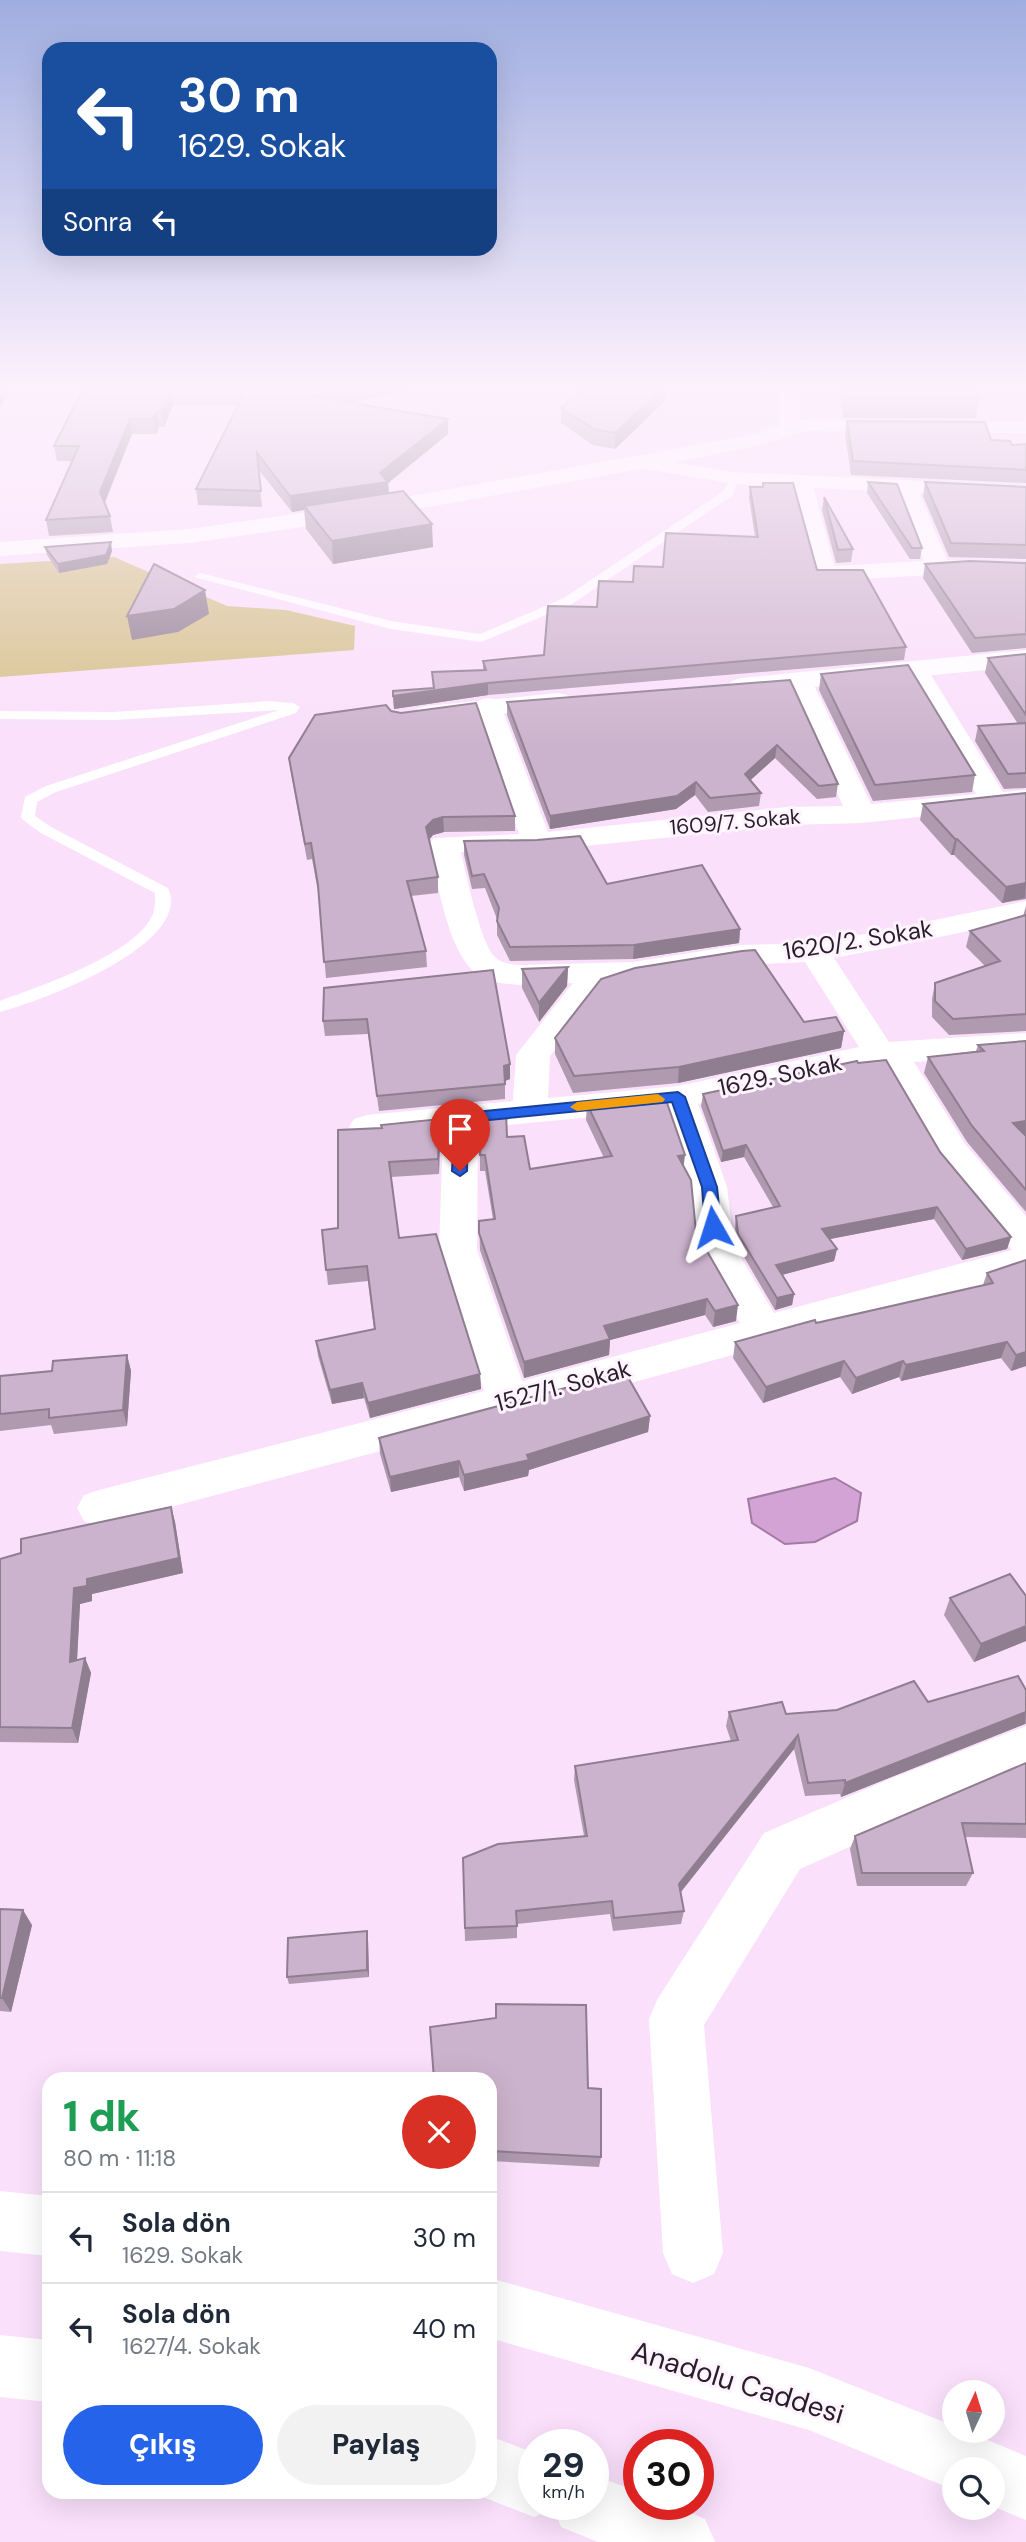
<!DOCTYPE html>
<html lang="tr">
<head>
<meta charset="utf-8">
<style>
  :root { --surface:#fff; --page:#f2f2f3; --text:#1f2937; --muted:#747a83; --line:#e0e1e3; --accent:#2563eb }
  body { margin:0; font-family:"DM Sans",sans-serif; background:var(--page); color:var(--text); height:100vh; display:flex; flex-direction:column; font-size:26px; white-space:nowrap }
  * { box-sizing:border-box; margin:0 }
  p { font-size:23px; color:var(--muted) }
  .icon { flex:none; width:38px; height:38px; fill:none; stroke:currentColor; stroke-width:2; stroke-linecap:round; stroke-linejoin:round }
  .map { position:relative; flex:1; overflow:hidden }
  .details { position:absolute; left:42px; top:2072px; width:455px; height:427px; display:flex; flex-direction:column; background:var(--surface); border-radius:21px; box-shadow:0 7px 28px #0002 }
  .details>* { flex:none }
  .banner { position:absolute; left:42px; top:42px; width:455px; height:214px; border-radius:21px; box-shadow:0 7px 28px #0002; background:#1a4fa0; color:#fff; overflow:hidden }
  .needle { width:46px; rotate:4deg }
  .controls { position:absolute; left:942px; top:2380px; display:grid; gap:14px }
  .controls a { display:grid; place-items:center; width:63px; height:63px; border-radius:50%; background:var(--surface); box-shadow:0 7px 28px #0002; font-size:35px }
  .speed { position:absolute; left:518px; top:2429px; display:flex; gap:14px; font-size:35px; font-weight:700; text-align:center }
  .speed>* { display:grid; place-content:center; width:91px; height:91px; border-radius:50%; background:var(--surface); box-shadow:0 7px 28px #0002; line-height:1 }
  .speed small { font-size:18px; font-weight:400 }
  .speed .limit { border:10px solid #d22; background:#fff; color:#111 }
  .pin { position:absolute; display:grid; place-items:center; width:60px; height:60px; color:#fff; margin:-72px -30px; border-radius:50% 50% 50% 0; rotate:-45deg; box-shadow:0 0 7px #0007 }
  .pin .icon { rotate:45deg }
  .me { position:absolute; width:77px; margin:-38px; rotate:354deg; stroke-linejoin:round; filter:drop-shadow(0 0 5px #0008) }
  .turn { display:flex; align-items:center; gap:24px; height:147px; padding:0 21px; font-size:32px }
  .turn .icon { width:91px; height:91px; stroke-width:2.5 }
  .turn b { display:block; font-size:49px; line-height:60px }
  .then { display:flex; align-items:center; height:66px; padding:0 21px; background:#0003; gap:14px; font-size:26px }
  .round { display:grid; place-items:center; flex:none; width:74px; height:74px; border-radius:37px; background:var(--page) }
  .summary { display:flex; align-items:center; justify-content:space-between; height:119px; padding:0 21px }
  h1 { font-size:42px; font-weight:800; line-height:52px; color:#1e9e55 }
  .cta { display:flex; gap:14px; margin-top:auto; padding:14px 21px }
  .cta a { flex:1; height:80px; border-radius:42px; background:var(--accent); color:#fff; font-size:28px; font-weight:800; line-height:80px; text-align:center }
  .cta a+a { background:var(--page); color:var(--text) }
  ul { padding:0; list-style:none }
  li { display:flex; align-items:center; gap:21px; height:91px; padding:0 21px; border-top:2px solid var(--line) }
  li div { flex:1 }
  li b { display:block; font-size:26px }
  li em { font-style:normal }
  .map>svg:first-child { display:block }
  .green { fill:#d5c089 }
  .water { fill:#d2a3d4; stroke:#9f7ba0; stroke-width:2 }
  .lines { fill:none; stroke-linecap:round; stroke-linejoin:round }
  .lane { fill:#fff; fill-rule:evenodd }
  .street { fill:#fff; fill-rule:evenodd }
  .secondary { fill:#fff; fill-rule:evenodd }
  .highway { fill:#fff; fill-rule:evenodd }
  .wall { fill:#af9ab0 }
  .shaded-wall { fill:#8f7d90 }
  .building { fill:#ccb3cd; stroke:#8f7d90; stroke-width:2 }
  .route { fill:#2563eb; stroke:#184099; stroke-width:2 }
  .slow { fill:#f59e0b }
  .labels { text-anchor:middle; stroke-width:6; stroke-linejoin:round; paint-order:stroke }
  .far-street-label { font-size:21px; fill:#281e28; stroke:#fef3fe }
  .street-label { font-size:24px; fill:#281e28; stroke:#fef3fe }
  .near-street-label { font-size:28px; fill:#281e28; stroke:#fef3fe }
</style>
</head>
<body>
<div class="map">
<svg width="1026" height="2542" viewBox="0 0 1026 2542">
  <rect width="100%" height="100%" fill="#fae0fb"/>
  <!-- green -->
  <polygon class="green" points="114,557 227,606 286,610 355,626 354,650 0,677 0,564"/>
  <!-- water -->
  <polygon class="water" points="835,1478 861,1493 857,1521 815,1542 785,1544 752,1523 748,1499"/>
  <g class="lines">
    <!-- lane -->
    <g class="lane">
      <polygon points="730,476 739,478 733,495 572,604 481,642 391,629 194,577 200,573 391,621 480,634 564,598 724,491"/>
      <path d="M269,701L293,703L300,707L296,713L56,792L37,802L35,816L51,827L168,888C194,945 39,1002 0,1012V1001C39,986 136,955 153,914C155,908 155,900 155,893L41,833L23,820L21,817L25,797L46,786L279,710L114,720L0,719V711L114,712Z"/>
    </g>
    <!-- street -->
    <g class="street">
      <path d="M641,457L734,472L1026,486V498L919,493L947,560L1026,562V576L967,573L824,581L816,579L792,487L734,484L634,467L630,463L634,459ZM814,488L897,492L908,526L924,561L834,566Z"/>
      <path d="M915,662L924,665L928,670L1003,792L1026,790V806L861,823L787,825L537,851L461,852C466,874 481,944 495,957C502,964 512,964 521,965L633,962L740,945L814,943L881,931L892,933L897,940L892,947L834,958L889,1042L1026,1033V1055L914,1062L965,1144L1026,1216V1274L508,1417L99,1526L84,1521L77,1508L84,1495L99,1490L484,1391L439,1250L443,1131L367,1139L354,1135L349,1127L354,1119L367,1115L513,1101L516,1055L573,983C545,984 513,989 486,979C448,965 438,880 429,844L434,838L519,834L475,706L479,700L488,698L497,700L501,706L548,832L787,807L843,806L786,681L790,676L799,673L808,676L812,681L871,804L976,794L902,670L906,665ZM805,962L859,1047L678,1086L548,1098L550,1056L599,993L633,982L740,965ZM875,1065L885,1070L939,1162L1012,1250L774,1313L734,1246L727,1187L698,1104ZM665,1110L691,1187L696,1247L740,1323L522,1381L477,1250L478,1128Z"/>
    </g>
    <!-- secondary -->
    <g class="secondary">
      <polygon points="781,391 801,391 800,420 1026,421 1026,433 807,431 756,446 641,469 372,517 189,543 0,556 0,542 189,529 372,503 752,435 780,426"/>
      <polygon points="1026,650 1026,666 741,694 732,691 728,686 732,681 741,678"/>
      <polygon points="558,693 567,695 571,701 567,707 427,722 418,720 414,714 418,708 427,706"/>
      <polygon points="1026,901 1026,919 881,949 870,947 865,940 870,933 881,931"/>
      <polygon points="1026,1726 1026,1772 928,1812 800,1869 704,2025 723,2253 714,2274 693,2283 672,2274 663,2253 649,2019 657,2000 764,1833 892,1778"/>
    </g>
    <!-- highway -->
    <g class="highway">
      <polygon points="0,2191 49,2196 49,2256 0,2251"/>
      <polygon points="490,2278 809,2368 954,2426 954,2431 966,2431 1026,2456 1026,2520 992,2506 992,2469 954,2469 954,2490 809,2430 490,2338"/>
      <polygon points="0,2335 49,2340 49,2402 0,2397"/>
      <polygon points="490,2436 534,2453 534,2504 593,2504 593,2475 639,2492 639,2504 670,2504 705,2519 715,2542 598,2542 561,2527 554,2509 534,2517 470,2492 490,2492"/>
    </g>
  </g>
  <!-- wall -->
  <g class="wall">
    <polygon points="82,391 408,391 352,403 448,419 448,434 388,483 389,493 433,547 333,564 306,529 304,510 292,512 258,469 262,507 198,505 196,489 238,406 173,405 164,427 159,427 156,434 132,434 105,503 110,516 113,532 49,536 46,520 72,461 57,461 54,446"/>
    <polygon points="840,391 977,391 980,398 976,418 843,418"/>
    <polygon points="665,401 615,449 593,445 561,423 561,408"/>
    <polygon points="847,421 991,440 1012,445 1026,444 1026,483 851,475 845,434"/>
    <polygon points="868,482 922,548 920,559 910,559 867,493"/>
    <polygon points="925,482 1026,487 1026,559 949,557 923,496"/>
    <polygon points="763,483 817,570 906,647 904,660 488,695 394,709 393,691 433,689 432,672 483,670 483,661 544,655 597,607 633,582 663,567 755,537 749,498 750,487 762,487"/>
    <polygon points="824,497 853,549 851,562 836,563 822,510"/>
    <polygon points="45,547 112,551 107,564 59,573 47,555"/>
    <polygon points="1026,563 1026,648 972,653 923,578 925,564"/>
    <polygon points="1026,654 1026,788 1004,789 975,741 978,726 1018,724 985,673 988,658"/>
    <polygon points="821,674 975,775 972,792 873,801 819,690"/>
    <polygon points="790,680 838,784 836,797 817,799 775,758 750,780 761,793 759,806 708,812 695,795 676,809 550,829 507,715 507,702"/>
    <polygon points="391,711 515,816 515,831 444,832 433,835 429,840 438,877 438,893 411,896 426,951 427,967 326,978 319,897 312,859 307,860 291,773 289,758"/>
    <polygon points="1026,793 1026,899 1002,903 954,855 951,855 920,820 923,804"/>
    <polygon points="464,841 607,884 740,929 739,943 633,959 510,961 497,935 497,919 485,888 472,889 464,855"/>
    <polygon points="1026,906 1026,1031 949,1035 932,1017 932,999 935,983 985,966 966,947 970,931 1023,916"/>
    <polygon points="568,967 567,986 539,1022 522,988 522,969"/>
    <polygon points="324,988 510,1064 510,1079 505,1081 505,1099 379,1111 368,1034 325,1036 323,1021"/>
    <polygon points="804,1022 844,1031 841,1048 678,1083 573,1093 555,1054 555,1038"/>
    <polygon points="1026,1041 1026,1212 967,1142 924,1073 928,1057 976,1051 978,1045"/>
    <polygon points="858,1063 940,1152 1011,1237 1007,1249 962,1260 934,1219 829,1239 837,1249 834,1261 782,1275 794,1294 792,1305 775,1310 737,1245 735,1228 736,1216 773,1207 744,1157 721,1162 701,1106 703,1094"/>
    <polygon points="587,1104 683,1166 696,1232 736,1321 713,1327 705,1315 610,1340 609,1355 524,1378 480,1250 479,1221 493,1219 485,1171 480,1171 480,1114 507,1137 530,1169 604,1158 586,1120"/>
    <polygon points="338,1130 440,1134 439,1174 391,1177 399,1238 480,1374 481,1389 370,1418 364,1398 332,1404 318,1356 316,1341 374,1329 368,1281 328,1285 322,1230 338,1228"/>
    <polygon points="1026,1260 1026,1366 1011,1371 1001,1358 901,1381 899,1377 852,1394 840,1377 763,1403 733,1358 735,1342 983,1285 987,1273"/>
    <polygon points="127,1355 131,1371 127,1426 54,1434 51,1425 0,1431 0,1376 52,1371"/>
    <polygon points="650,1416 648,1432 529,1470 528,1476 464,1491 459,1477 391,1492 380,1454 379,1438"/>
    <polygon points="171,1507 175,1522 183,1573 92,1594 92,1601 80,1604 77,1661 85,1658 91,1673 78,1743 0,1742 0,1559"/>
    <polygon points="1026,1596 1026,1641 974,1662 944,1615 950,1598"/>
    <polygon points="1026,1690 1026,1724 1025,1724 841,1797 840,1794 805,1796 794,1749 680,1892 684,1911 681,1924 613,1931 610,1914 517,1924 517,1938 465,1941 463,1858 584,1836 574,1780 575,1766 731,1741 726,1726 729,1712 786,1714 928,1702"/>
    <polygon points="1026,1763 1026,1838 965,1837 973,1873 966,1886 857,1886 850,1849 855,1836"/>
    <polygon points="0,1909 32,1925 11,2012 0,2011"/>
    <polygon points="368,1939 369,1977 289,1984 287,1977"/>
    <polygon points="490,2079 601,2157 599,2167 490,2161"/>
  </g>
  <!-- shaded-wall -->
  <g class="shaded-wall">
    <polygon points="0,391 10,391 0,407"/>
    <polygon points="170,391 171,391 173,405 164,427 161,412"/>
    <polygon points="332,391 408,391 312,410 311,396"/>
    <polygon points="660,391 666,391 665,401 615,449 615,433"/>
    <polygon points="156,412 159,427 156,434 153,419"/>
    <polygon points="130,419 132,434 102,508 100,492"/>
    <polygon points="448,419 448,434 388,483 389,497 304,506 304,510 292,512 290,496 380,473"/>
    <polygon points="432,524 433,547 333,564 332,541"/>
    <polygon points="111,542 112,551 107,564 59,573 58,564"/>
    <polygon points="205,590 209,614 178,632 132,640 127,616"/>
    <polygon points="488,683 488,695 394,709 393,696"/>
    <polygon points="777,745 775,758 743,787 745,774"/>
    <polygon points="696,782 695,795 676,809 550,829 550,816"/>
    <polygon points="443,817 444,832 433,835 427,842 426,827 433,820"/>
    <polygon points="955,839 957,839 954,855 951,855"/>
    <polygon points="1026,883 1025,898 1002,903 1006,887"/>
    <polygon points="740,929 739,943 633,959 634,945"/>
    <polygon points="568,967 567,986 539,1022 539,1003"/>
    <polygon points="844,1031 841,1048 678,1083 679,1067"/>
    <polygon points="510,1064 510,1079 505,1081 504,1066"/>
    <polygon points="440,1119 440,1134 439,1174 438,1159"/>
    <polygon points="1026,1121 1026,1136 1013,1123"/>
    <polygon points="746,1145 744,1157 721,1162 723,1151"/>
    <polygon points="685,1155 683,1171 678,1156"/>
    <polygon points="937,1207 934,1219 820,1241 822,1229"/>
    <polygon points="1011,1237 1007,1249 962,1260 966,1249"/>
    <polygon points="837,1249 834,1261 774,1277 776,1265"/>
    <polygon points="794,1294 792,1305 775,1310 777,1298"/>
    <polygon points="707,1299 705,1315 610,1340 609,1355 524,1378 524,1362 604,1326"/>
    <polygon points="738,1305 736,1321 713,1327 715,1311"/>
    <polygon points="1007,1342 1001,1358 901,1381 906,1365"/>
    <polygon points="1026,1352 1026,1366 1011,1371 1016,1355"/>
    <polygon points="127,1355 131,1371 127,1426 123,1410"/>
    <polygon points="844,1361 840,1377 763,1403 766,1387"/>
    <polygon points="903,1361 899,1377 852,1394 856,1378"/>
    <polygon points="480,1374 481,1389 370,1418 368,1403"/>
    <polygon points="362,1383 364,1398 332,1404 330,1390"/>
    <polygon points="650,1416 648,1432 529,1470 528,1476 464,1491 464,1475"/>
    <polygon points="459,1461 459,1477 391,1492 390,1477"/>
    <polygon points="171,1507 175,1522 183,1573 92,1594 92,1601 80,1604 76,1677 70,1662 74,1588"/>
    <polygon points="1026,1626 1026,1641 974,1662 981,1644"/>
    <polygon points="85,1658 91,1673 78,1743 72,1728"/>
    <polygon points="1026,1712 1025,1724 841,1797 845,1783"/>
    <polygon points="798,1735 794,1749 677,1897 679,1884"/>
    <polygon points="23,1910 32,1925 11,2012 2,1998"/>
    <polygon points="367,1931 368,1939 369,1977 367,1970"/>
  </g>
  <!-- building -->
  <g class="building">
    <polygon points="82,391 170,391 161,412 156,412 153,419 130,419 100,492 110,516 46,520 79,446 54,446"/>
    <polygon points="245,391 332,391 311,396 448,419 380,473 388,482 290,496 257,453 261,491 196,489"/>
    <polygon points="580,391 660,391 615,433 594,429 561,408"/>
    <polygon points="845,391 977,391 980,398 846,398"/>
    <polygon points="847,421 985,422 991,440 1010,441 1012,445 1026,444 1026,470 853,461"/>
    <polygon points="868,482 897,484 922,548 912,548"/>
    <polygon points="925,482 1026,487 1026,545 951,543"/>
    <polygon points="763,483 793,483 817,570 863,570 906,647 488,683 393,696 393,691 434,688 432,672 486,670 483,661 544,655 548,606 597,607 599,581 633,582 634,566 663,567 666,533 758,537 750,487 763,487"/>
    <polygon points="403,491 432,524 332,541 304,506"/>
    <polygon points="824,497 853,549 838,550"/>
    <polygon points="111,542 106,555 58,564 45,547"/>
    <polygon points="970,561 1026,563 1026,634 975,638 925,564"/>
    <polygon points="154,564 205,590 174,609 127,616"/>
    <polygon points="1026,654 1026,715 988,658"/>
    <polygon points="908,665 975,775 875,785 821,674"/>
    <polygon points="790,680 838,784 819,786 777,745 745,774 761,793 710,798 696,782 677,796 550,816 507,702"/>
    <polygon points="476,703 515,816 443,817 433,820 426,827 438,877 407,881 426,951 324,962 318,885 311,843 305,844 289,758 315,715 386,705 391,711 401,713"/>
    <polygon points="1026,723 1026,773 1008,774 978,726"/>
    <polygon points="1026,793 1026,883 1006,887 957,839 955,839 923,804"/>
    <polygon points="580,836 607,884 702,865 740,929 634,945 510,947 497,921 499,908 484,874 472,876 464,841 537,840"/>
    <polygon points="1026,915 1026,1014 953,1019 935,1001 935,983 1000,961 970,931"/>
    <polygon points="755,950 804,1022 836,1017 844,1031 679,1067 574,1076 555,1038 601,979 635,968 742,951"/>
    <polygon points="568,967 539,1003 522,969"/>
    <polygon points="493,970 510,1064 504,1066 505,1084 377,1096 367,1019 323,1021 324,988"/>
    <polygon points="1026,1041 1026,1121 1013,1123 1026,1136 1026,1190 972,1126 928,1057 984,1051 978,1045"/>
    <polygon points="886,1060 940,1152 1011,1237 966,1249 937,1207 822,1229 837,1249 776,1265 794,1294 777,1298 738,1234 736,1216 780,1206 746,1145 723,1151 703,1094 857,1061 858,1063"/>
    <polygon points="665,1097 685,1155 678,1156 691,1180 696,1232 738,1305 715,1311 707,1299 604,1326 610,1339 524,1362 479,1233 479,1221 495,1219 485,1155 480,1155 480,1114 506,1112 507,1137 524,1136 530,1169 612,1156 587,1104"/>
    <polygon points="440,1119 438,1159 389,1162 399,1238 436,1234 480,1374 368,1403 362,1383 330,1390 316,1341 375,1329 367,1266 326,1270 322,1230 338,1228 338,1130 382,1128 381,1125"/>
    <polygon points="1026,1260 1026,1352 1016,1355 1007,1342 906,1365 903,1361 856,1378 844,1361 766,1387 735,1342 815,1320 816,1323 993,1283 987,1273"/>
    <polygon points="127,1355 123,1410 49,1418 49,1409 0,1414 0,1376 52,1371 53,1361"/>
    <polygon points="625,1372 650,1416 527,1455 529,1460 464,1475 459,1461 390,1477 379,1438"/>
    <polygon points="171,1507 179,1558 87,1579 87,1586 74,1588 70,1662 85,1658 72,1728 0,1727 0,1559 21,1553 21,1539"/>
    <polygon points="1010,1574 1026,1596 1026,1626 981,1644 950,1598"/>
    <polygon points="1018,1676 1026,1690 1026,1712 845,1783 845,1780 808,1783 798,1735 679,1884 684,1911 614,1918 612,1901 516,1911 517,1926 465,1928 463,1858 498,1844 587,1836 575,1766 738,1740 729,1712 782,1702 786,1714 837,1710 914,1681 928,1702"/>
    <polygon points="1026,1763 1026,1824 962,1823 973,1873 862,1873 855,1836"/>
    <polygon points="0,1909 23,1910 2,1998 0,1998"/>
    <polygon points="367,1931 367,1970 287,1977 288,1938"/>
    <polygon points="496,2004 586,2005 588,2088 601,2089 601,2157 490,2151 490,2079 434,2079 430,2027 496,2018"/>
  </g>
  <!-- sky -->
  <linearGradient id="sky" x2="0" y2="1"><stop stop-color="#9fade0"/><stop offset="0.52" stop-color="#fdf1fd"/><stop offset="1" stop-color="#fdf1fd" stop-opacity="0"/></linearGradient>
  <rect width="1026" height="747" fill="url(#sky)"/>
  <!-- route -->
  <polygon class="route" points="678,1092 685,1097 717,1187 721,1227 719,1231 713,1232 705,1227 702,1187 672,1102 468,1122 467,1171 460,1176 452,1171 455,1114"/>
  <!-- slow -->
  <polygon class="slow" points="658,1094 665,1099 663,1102 577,1111 570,1107 577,1102"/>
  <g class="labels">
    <!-- far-street labels -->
    <g class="far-street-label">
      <text transform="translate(735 822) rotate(-5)" y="7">1609/7. Sokak</text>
    </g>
    <!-- street labels -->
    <g class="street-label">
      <text transform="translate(858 940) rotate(-9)" y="8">1620/2. Sokak</text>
      <text transform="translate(780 1075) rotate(-12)" y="8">1629. Sokak</text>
      <text transform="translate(563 1386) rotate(-15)" y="8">1527/1. Sokak</text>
    </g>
    <!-- near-street labels -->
    <g class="near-street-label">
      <text transform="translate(738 2382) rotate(17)" y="10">Anadolu Caddesi</text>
    </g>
  </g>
</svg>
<div class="controls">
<a><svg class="needle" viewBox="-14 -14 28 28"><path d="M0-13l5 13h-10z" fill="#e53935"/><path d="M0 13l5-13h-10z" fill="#747a83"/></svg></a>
<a><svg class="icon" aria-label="search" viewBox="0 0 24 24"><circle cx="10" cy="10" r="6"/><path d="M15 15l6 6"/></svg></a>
</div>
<div class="speed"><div>29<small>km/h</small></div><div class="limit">30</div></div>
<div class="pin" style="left:460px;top:1171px;background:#d93025"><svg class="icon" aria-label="arrive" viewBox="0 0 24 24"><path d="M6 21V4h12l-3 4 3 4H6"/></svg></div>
<svg class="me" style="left:713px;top:1227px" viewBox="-20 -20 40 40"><path d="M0-17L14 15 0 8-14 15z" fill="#2563eb" stroke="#fff" stroke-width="4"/></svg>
<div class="banner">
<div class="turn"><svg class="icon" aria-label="left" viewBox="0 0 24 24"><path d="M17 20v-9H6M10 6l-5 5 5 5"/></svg><div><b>30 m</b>1629. Sokak</div></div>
<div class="then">Sonra<svg class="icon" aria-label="left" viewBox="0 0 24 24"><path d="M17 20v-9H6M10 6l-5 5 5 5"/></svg></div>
</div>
<section class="details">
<div class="summary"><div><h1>1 dk</h1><p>80 m · 11:18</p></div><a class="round" style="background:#d93025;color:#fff"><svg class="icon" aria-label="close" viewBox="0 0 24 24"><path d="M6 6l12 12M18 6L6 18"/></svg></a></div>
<ul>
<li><svg class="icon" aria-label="left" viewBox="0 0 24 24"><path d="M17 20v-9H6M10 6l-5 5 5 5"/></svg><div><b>Sola dön</b><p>1629. Sokak</p></div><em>30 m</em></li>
<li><svg class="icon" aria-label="left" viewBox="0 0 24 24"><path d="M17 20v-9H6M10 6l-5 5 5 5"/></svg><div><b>Sola dön</b><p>1627/4. Sokak</p></div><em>40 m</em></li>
</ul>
<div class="cta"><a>Çıkış</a><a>Paylaş</a></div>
</section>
</div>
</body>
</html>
